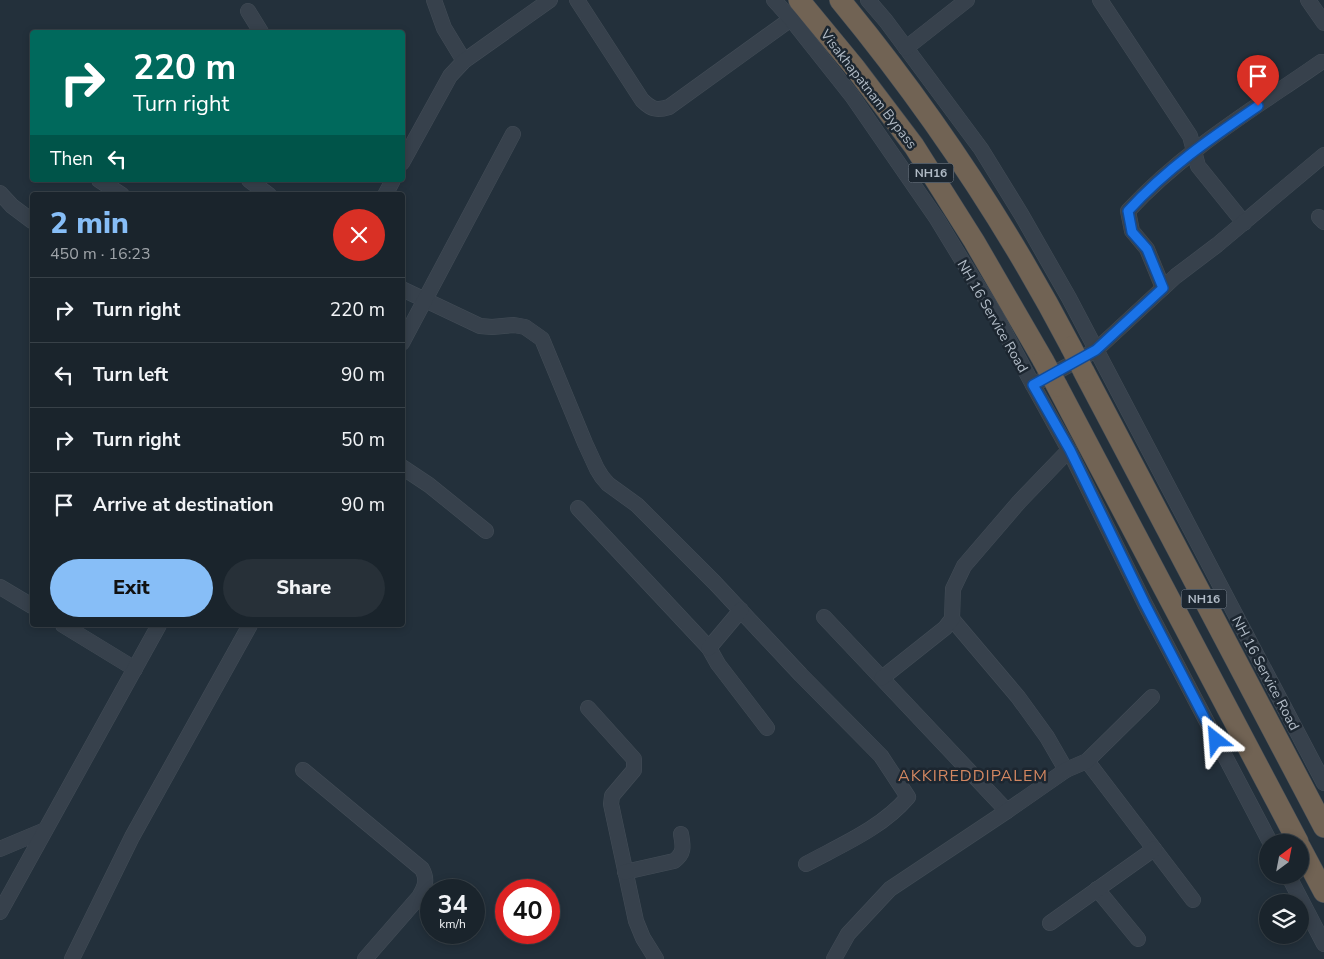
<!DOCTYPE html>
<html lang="en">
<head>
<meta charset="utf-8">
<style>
  :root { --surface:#1a242c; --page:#273038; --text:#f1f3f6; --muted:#9fa4a9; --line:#384148; --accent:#87bef7 }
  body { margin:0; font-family:"Nunito Sans",sans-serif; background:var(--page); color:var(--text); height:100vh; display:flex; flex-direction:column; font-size:19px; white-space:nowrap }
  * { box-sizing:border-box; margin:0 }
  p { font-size:16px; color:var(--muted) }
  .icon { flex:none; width:28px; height:28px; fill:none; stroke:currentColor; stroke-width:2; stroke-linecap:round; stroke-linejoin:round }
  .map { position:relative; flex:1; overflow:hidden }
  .sheet { position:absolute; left:30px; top:192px; width:375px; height:435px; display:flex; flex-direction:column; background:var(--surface); border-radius:5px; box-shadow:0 2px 8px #0003,0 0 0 1px var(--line) }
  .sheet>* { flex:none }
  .top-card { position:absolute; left:30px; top:30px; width:375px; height:152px; border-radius:5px; box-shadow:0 2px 8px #0003,0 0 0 1px var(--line); background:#00695c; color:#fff; overflow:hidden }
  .needle { width:32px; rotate:32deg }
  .tools { position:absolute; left:1259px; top:834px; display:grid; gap:10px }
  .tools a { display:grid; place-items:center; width:50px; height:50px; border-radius:50%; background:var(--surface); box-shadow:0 2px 8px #0003,0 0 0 1px var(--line); font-size:25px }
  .speed { position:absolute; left:420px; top:879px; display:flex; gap:10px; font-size:25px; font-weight:700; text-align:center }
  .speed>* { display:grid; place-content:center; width:65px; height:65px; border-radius:50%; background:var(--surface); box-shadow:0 2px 8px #0003,0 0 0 1px var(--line); line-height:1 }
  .speed small { font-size:12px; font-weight:400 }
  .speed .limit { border:8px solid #d22; background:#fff; color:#111 }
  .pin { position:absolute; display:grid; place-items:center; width:42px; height:42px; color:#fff; margin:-51px -21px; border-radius:50% 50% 50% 0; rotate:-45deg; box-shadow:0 0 5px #0007 }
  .pin .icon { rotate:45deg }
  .me { position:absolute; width:55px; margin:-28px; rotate:332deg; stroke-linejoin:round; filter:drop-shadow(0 0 4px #0008) }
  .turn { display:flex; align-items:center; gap:18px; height:105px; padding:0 20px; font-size:22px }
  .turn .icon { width:65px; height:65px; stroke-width:2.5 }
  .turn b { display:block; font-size:35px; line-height:42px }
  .then { display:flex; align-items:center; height:48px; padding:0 20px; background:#0003; gap:10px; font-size:19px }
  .round { display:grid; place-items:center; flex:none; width:52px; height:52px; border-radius:26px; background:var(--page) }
  .summary { display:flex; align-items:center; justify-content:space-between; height:85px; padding:0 20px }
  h1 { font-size:30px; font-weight:800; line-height:38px; color:var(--accent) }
  .cta { display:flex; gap:10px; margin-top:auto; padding:10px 20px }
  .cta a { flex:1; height:58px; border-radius:30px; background:var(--accent); color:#111; font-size:20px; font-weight:800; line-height:58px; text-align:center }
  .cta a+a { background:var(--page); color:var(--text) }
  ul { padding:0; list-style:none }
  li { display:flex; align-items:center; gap:15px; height:65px; padding:0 20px; border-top:1px solid var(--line) }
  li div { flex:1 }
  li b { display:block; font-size:19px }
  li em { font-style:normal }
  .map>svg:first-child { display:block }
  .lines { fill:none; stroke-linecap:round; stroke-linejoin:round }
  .minor-casing { stroke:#434d57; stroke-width:16 }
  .highway-casing { stroke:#424c56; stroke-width:22 }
  .minor { stroke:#37414c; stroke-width:15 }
  .highway { stroke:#716354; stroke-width:21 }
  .highway-bridge-casing { stroke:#424c56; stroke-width:22; stroke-linecap:butt }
  .highway-bridge { stroke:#716354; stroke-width:21 }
  .route-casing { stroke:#114b97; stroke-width:12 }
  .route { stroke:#1a73e8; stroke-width:9 }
  .labels { text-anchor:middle; stroke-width:5; stroke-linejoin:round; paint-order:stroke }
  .shield { fill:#1c2630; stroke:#858f9a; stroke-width:1 }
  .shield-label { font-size:12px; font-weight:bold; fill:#b2bcc7 }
  .street-label { font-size:14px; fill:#b2bcc7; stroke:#1c2630 }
  .quarter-label { font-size:16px; letter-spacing:1px; fill:#d38761; stroke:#1c2630 }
</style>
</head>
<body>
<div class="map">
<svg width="1324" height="959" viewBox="0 0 1324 959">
  <rect width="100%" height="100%" fill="#23303b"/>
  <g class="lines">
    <!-- minor casing -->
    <g class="minor-casing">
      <g id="minor">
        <polyline points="434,0 444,28 464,61"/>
        <path d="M577,0L642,100C651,109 656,111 669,107L791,19"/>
        <polyline points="774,0 791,19 852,96 937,219 996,316 1033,385 1069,450 1145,604 1270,842"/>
        <polyline points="868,0 886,21 981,149 1021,214 1069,298 1324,783"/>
        <polyline points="1100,0 1190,136 1198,166 1244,223"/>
        <polyline points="1308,0 1324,23"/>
        <polyline points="248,11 261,32"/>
        <polyline points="906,48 967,0"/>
        <polyline points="402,163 450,76 464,61 550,0"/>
        <polyline points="99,180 122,195"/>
        <polyline points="249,180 269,195"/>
        <polyline points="0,193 12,206 32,221"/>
        <polyline points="385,195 393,180"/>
        <polyline points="1319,217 1324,222"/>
        <path d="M1163,288L1147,249L1132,231L1128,211C1183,151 1255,108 1321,62H1324"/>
        <path d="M402,289L480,326L492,327L514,325L525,327L542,339L585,443L597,469L602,477L608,484L637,505L715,583L801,675L881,756L908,797C882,828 841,845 806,864"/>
        <polyline points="402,343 513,134"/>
        <polyline points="1033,385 1096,350 1176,276 1217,245 1324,155"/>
        <polyline points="402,467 429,485 486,531"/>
        <polyline points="578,508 709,648 718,664 767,728"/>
        <polyline points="0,587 32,606"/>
        <polyline points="824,617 1007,811"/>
        <polyline points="952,619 1018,697 1047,737 1066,770"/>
        <polyline points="63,625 135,669"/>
        <polyline points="709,648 741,610"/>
        <polyline points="882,678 945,628 952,619 953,589 964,566 1019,502 1069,450"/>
        <polyline points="588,708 634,759 634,770 612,796 611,804 636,921 643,938 656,959"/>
        <polyline points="1087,761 1193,900"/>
        <path d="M303,770L422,869C428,880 425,887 419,897L365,959"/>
        <polyline points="0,849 45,830"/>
        <path d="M625,872L674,861C685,853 683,846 681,834"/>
        <polyline points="1288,875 1324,944"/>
        <polyline points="1097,889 1138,939"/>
        <polyline points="0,912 159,625"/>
        <polyline points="1050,923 1154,849"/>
        <polyline points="72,959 132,837 250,625"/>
        <polyline points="834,959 848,934 890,889 1007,811 1066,770 1087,761 1152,697"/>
      </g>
    </g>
    <!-- highway casing -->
    <g class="highway-casing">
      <g id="highway">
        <polyline points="799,0 855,68 914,146 974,241 1043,360"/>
        <path d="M840,0C929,108 1006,223 1071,347"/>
        <polyline points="1084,372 1324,827"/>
        <polyline points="1057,386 1298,842"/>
        <polyline points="1300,847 1324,892"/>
      </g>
    </g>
    <!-- minor -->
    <use href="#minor" class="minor"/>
    <!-- highway -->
    <use href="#highway" class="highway"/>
    <!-- highway-bridge casing -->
    <g class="highway-bridge-casing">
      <g id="highway-bridge">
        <polyline points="1071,347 1084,372"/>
        <polyline points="1043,360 1057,386"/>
      </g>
    </g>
    <!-- highway-bridge -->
    <use href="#highway-bridge" class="highway-bridge"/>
  </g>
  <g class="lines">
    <!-- route casing -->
    <g class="route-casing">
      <path id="route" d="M1216,740L1145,604L1070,450L1033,385L1096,350L1163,288L1147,249L1132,232L1128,211C1166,169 1211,138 1258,106"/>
    </g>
    <!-- route -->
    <use href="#route" class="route"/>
  </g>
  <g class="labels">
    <!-- shield labels -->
    <g class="shield">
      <rect x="908.5" y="163.5" width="45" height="19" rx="4"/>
      <rect x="1181.5" y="589.5" width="45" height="19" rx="4"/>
    </g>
    <g class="shield-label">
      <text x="931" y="177">NH16</text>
      <text x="1204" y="603">NH16</text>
    </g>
    <!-- street labels -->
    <g class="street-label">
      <text transform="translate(869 89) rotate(52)" y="5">Visakhapatnam Bypass</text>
      <text transform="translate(993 316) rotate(60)" y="5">NH 16 Service Road</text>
      <text transform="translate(1266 673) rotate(62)" y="5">NH 16 Service Road</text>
    </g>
    <!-- quarter labels -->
    <g class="quarter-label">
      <text x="973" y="781">AKKIREDDIPALEM</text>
    </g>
  </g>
</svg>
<div class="tools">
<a><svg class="needle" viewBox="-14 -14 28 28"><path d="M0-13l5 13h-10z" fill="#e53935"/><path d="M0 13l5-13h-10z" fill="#9fa4a9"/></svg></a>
<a><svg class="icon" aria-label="layers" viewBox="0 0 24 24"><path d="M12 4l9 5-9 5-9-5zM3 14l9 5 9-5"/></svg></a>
</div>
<div class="speed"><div>34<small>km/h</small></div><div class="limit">40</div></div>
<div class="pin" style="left:1258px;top:106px;background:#d93025"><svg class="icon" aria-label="arrive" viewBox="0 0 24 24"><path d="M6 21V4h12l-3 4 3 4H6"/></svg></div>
<svg class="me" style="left:1216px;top:740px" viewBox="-20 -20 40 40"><path d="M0-17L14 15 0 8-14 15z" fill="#1a73e8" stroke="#fff" stroke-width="4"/></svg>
<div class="top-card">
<div class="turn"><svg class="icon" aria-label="right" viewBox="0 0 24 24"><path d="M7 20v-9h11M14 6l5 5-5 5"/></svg><div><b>220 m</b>Turn right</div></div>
<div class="then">Then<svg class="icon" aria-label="left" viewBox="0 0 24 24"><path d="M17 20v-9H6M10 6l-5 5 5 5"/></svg></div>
</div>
<section class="sheet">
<div class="summary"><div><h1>2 min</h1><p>450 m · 16:23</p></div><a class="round" style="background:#d93025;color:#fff"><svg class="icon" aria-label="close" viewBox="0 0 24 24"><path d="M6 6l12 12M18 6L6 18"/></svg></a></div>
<ul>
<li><svg class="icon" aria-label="right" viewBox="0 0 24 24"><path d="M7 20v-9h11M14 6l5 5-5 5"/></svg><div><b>Turn right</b></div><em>220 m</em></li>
<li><svg class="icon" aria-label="left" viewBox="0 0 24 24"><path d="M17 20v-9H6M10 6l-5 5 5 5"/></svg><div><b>Turn left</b></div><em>90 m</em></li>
<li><svg class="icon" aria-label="right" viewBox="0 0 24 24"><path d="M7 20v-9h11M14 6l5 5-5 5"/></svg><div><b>Turn right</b></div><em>50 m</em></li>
<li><svg class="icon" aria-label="arrive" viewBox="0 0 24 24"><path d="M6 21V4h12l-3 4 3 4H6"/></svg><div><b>Arrive at destination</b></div><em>90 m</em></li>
</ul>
<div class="cta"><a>Exit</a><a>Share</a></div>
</section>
</div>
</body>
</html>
